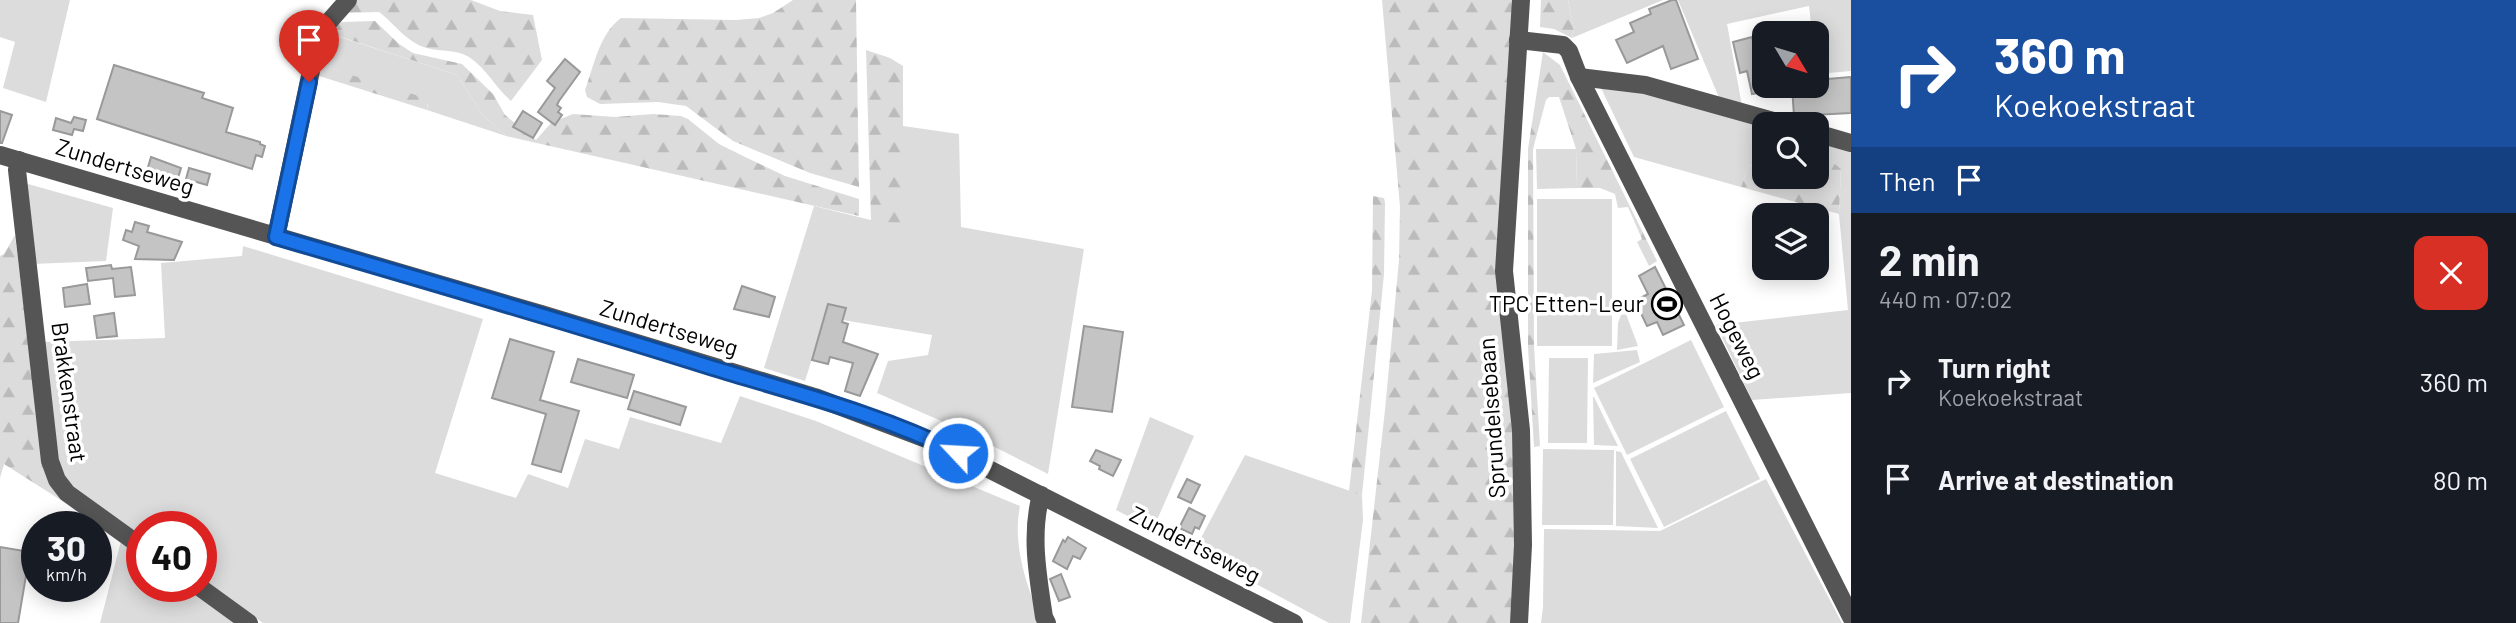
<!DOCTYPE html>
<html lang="en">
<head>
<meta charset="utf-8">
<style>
  :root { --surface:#171b24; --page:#242831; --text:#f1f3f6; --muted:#9ea1a6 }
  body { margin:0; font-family:Barlow,sans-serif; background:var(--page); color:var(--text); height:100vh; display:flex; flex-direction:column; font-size:26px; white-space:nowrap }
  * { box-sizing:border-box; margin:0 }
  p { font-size:23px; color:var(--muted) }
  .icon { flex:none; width:38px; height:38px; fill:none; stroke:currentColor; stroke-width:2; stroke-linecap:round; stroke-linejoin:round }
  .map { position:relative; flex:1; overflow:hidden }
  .details { display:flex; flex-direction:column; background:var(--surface); width:665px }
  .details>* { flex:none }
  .hud { background:#1a4fa0; color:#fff; overflow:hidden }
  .needle { width:46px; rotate:128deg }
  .fabs { position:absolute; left:1752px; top:21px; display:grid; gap:14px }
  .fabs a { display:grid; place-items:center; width:77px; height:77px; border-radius:14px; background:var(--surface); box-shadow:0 4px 18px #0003; font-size:35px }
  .speed { position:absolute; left:21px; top:511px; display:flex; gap:14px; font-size:35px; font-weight:700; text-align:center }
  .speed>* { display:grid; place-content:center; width:91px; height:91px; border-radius:50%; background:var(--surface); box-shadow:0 4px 18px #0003; line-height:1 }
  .speed small { font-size:18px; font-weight:400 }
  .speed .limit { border:10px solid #d22; background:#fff; color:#111 }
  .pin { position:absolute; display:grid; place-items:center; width:60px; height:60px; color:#fff; margin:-72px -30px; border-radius:50% 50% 50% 0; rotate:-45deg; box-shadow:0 0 7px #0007 }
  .pin .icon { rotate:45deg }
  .me { position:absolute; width:77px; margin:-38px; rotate:295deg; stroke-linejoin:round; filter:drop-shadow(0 0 5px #0008) }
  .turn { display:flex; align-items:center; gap:24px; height:147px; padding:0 28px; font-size:32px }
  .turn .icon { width:91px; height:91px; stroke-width:2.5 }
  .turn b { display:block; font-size:49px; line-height:60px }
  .then { display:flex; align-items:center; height:66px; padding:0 28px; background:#0003; gap:14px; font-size:26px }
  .round { display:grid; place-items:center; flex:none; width:74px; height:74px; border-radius:14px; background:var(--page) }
  .head { display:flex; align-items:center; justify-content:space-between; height:119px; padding:0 28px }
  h1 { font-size:42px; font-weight:700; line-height:52px }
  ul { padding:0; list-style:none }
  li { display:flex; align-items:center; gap:21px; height:98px; padding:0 28px }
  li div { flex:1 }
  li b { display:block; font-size:26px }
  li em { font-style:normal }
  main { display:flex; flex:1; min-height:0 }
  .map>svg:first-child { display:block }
  .green { fill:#dcdcdc }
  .forest { fill:url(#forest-firs) }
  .building { fill:#c4c4c4; stroke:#999; stroke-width:2 }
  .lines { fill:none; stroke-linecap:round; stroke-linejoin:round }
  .minor { stroke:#555; stroke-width:18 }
  .route-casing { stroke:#114b97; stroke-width:18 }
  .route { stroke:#1a73e8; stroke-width:12 }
  .labels { text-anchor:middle; stroke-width:7; stroke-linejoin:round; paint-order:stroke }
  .street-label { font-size:23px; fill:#000; stroke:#fff }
  .poi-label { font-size:23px; fill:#000; stroke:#fff; text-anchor:end }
</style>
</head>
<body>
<main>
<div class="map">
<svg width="1851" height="623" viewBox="0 0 1851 623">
  <defs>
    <pattern id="forest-firs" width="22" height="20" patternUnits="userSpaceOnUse" patternTransform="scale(1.75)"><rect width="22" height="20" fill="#dcdcdc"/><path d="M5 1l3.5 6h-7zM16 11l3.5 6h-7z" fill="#bbb"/></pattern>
  </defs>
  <rect width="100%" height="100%" fill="#fff"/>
  <!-- green -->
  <g class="green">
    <polygon points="0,0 70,0 46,102 3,88 15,42 0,37"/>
    <polygon points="1568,0 1663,0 1572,38 1574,30"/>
    <polygon points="1678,0 1851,0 1851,71 1817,74 1816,33 1812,33 1809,6 1727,24 1742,106 1720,100"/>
    <polygon points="337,36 457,75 482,114 506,136 427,110 428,103 329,68"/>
    <polygon points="1600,86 1639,89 1764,124 1764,147 1753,165 1748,166 1741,187 1634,157"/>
    <polygon points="903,126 959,134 961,227 1084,249 1048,474 955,427 877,393 888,361 928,355 932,335 825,317 805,381 764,368 814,206 903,228"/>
    <polygon points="1817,136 1851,146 1851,393 1752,400 1716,325 1848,310 1839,214 1841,169 1828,158 1830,149 1817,144"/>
    <polygon points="1536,149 1576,149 1577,188 1537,189"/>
    <polygon points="21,182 113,208 106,261 32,264"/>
    <rect x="1537" y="199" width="75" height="147"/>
    <path d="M243,246L483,319L435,473L516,498L528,474L568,488L585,439L619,449L630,417L721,443L740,396L816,421L1020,506C1012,545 1027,587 1042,623H263L201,580V527H142V538L80,495L64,478L59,461L41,342L165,338L161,263L242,256Z"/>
    <polygon points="1626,314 1638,346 1617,350 1618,323 1621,315"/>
    <polygon points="1691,340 1724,407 1627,455 1594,388"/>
    <polygon points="1637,350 1640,362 1593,383 1594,354"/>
    <polygon points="1549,358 1588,358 1587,443 1548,443"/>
    <polygon points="1593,397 1594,397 1618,446 1594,445"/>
    <polygon points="1726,411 1760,479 1664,527 1630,459"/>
    <polygon points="1150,417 1194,436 1153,529 1116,510"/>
    <polygon points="1543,449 1614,450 1613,525 1542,525"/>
    <polygon points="1616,451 1621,452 1658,528 1616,526"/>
    <polygon points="1245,455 1362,495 1363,520 1350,623 1329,623 1194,551"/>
    <polygon points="1766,479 1842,623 1541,623 1543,607 1544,529 1660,531"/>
    <polygon points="121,541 142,555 142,586 187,586 240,623 100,623"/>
  </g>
  <!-- forest -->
  <g class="forest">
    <path d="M353,0H471L500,11L533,15L542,60L511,101C495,87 487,69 469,57C456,49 441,52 427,48C407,43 395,24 379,12L341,13Z"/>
    <path d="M793,0H856L859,187L810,173L733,141L686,106L658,102L600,104L587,97L585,90C594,66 599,34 621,18L736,20L759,18L773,13Z"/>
    <polygon points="1382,0 1517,0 1509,115 1517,472 1512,623 1361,623 1385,410 1399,260 1400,207"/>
    <polygon points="1541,0 1568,0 1574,30 1572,38 1554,29 1540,27"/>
    <polygon points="375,21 399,44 413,53 462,64 493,94 505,115 536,140 551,123 573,114 615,117 653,114 681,116 688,119 719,144 741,155 785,176 859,199 859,216 506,136 482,114 457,75 338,36 329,68 425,98 428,101 427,110 316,75 320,48 331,25 342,22"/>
    <polygon points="866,50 890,58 903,66 903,229 871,221"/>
    <polygon points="1543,52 1560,65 1657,261 1649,266 1637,242 1642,239 1628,207 1618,208 1615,194 1600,188 1577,188 1576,149 1559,97 1549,97 1546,100 1533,149 1534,346 1540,446 1534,447 1528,347 1528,149"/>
    <polygon points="1817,144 1831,149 1828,158 1841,169 1839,214 1741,187 1748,166 1754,165 1764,147 1764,177 1816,177"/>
    <polygon points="1373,196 1384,198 1385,203 1384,274 1362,495 1349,491 1372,291"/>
    <polygon points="15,235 28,341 67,504 4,464 0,478 0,256 4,254"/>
  </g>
  <!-- building -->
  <g class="building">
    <polygon points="1672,0 1676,0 1698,59 1671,69 1663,46 1627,63 1616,40 1634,32 1630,23 1651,14 1649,9"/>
    <polygon points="1752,37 1761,74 1764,74 1764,92 1752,94 1747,71 1740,73 1733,42"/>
    <polygon points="565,59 580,72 559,101 557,105 561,108 558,112 562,115 555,125 538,112 555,88 547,81"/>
    <polygon points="114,65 204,93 202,98 233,108 226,132 260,142 260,144 265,146 262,157 256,155 252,169 97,119"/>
    <polygon points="1851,77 1851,113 1794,116 1792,86 1816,86 1816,80"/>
    <polygon points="0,111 12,115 2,143 0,143"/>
    <polygon points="523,111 542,123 533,138 513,127"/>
    <polygon points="74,117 86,120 83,131 74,129 72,135 53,130 56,118 71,123"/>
    <polygon points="151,157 181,168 177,181 146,174"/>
    <polygon points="189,168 210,174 207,185 186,179"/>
    <polygon points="135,222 149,226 147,232 182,242 174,260 135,259 139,246 123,240 126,230 132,232"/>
    <polygon points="111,265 112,269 131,267 135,295 115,297 113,278 88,281 86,268"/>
    <polygon points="1655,267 1684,325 1663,335 1657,322 1647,326 1635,301 1648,294 1639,276"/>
    <polygon points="87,284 90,304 65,307 63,288"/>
    <polygon points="742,286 775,297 769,317 734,309"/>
    <polygon points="828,304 846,308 842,322 848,324 843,342 878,354 860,396 845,391 853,363 830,357 828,364 812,360"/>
    <polygon points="114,313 117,336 97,338 94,316"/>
    <polygon points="1084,326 1123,332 1112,412 1072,407"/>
    <polygon points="510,339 554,352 540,400 579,411 561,472 532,464 546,414 492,398"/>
    <polygon points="578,359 634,375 627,398 571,382"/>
    <polygon points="634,391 686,407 680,425 628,409"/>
    <polygon points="1096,450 1121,460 1113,476 1099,469 1100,466 1090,461"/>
    <polygon points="1187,479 1200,485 1191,503 1178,497"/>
    <polygon points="1189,508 1205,516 1199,529 1195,527 1192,534 1179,528"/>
    <polygon points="1068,537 1086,548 1080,559 1073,556 1067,569 1053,561 1063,540 1065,542"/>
    <polygon points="0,547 30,552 18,623 0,623"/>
    <polygon points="1061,574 1070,597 1059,601 1050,579"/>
  </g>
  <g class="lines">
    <!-- minor -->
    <g class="minor">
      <polyline points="1518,40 1563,45 1569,51 1579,77 1851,617"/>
      <polyline points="1579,77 1645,85 1784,124"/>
      <polyline points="1816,133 1851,143"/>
      <polyline points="0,155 541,314 815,397 937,443 1294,623"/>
      <polyline points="19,160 17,170 50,461 57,480 67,493 142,547"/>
      <polyline points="276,237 319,33 348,0"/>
      <path d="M1041,495C1030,535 1038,577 1044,617L1047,623"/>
      <polyline points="198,586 249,623"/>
      <polyline points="1519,623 1523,545 1521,430 1504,271 1521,0"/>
    </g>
  </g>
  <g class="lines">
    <!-- route casing -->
    <g class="route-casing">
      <path id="route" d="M309,82L276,237C422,280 568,322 713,368C795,393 881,414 958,453"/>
    </g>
    <!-- route -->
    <use href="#route" class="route"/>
  </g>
  <!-- icons -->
  <defs>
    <g id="stadium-ring" transform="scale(1.575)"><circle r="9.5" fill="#fff" stroke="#000" stroke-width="1.5"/><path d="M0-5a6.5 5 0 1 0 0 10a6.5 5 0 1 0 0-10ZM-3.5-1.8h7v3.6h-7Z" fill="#000"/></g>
  </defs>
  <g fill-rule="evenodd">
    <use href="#stadium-ring" x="1667" y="304"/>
  </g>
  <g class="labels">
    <!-- street labels -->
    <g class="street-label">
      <text transform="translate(125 167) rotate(17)" y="8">Zundertseweg</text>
      <text transform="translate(669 328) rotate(17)" y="8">Zundertseweg</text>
      <text transform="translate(1737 336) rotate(63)" y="8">Hogeweg</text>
      <text transform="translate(69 392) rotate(82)" y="8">Brakkenstraat</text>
      <text transform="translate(1492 418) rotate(-94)" y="8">Sprundelsebaan</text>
      <text transform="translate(1195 545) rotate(27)" y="8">Zundertseweg</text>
    </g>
    <!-- poi labels -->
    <g class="poi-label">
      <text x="1644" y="312">TPC Etten-Leur</text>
    </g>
  </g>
</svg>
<div class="fabs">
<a><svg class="needle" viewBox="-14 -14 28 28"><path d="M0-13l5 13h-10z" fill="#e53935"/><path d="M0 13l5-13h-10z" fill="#9ea1a6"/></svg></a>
<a><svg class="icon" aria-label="search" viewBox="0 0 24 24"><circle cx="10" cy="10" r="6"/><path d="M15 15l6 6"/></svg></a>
<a><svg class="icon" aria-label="layers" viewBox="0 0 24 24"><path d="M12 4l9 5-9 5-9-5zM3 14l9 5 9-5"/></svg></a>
</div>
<div class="speed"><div>30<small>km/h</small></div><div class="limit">40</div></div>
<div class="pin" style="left:309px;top:82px;background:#d93025"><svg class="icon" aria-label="arrive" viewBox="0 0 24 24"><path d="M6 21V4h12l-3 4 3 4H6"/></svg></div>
<svg class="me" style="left:958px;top:453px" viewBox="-20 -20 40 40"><circle r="17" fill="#1a73e8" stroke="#fff" stroke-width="3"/><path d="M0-11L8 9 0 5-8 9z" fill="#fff"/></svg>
</div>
<section class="details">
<div class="hud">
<div class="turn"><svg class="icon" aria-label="right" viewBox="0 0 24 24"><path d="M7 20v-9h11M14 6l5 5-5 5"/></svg><div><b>360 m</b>Koekoekstraat</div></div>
<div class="then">Then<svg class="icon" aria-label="arrive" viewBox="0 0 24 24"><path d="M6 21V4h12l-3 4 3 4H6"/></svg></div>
</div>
<div class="head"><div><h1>2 min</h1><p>440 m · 07:02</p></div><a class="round" style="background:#d93025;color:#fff"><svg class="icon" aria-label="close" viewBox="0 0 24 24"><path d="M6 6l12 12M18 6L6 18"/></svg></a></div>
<ul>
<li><svg class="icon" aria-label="right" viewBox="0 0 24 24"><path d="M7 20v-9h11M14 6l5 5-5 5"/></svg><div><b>Turn right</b><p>Koekoekstraat</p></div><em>360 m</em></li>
<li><svg class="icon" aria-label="arrive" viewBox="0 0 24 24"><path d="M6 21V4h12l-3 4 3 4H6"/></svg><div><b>Arrive at destination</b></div><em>80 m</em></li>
</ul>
</section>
</main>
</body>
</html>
